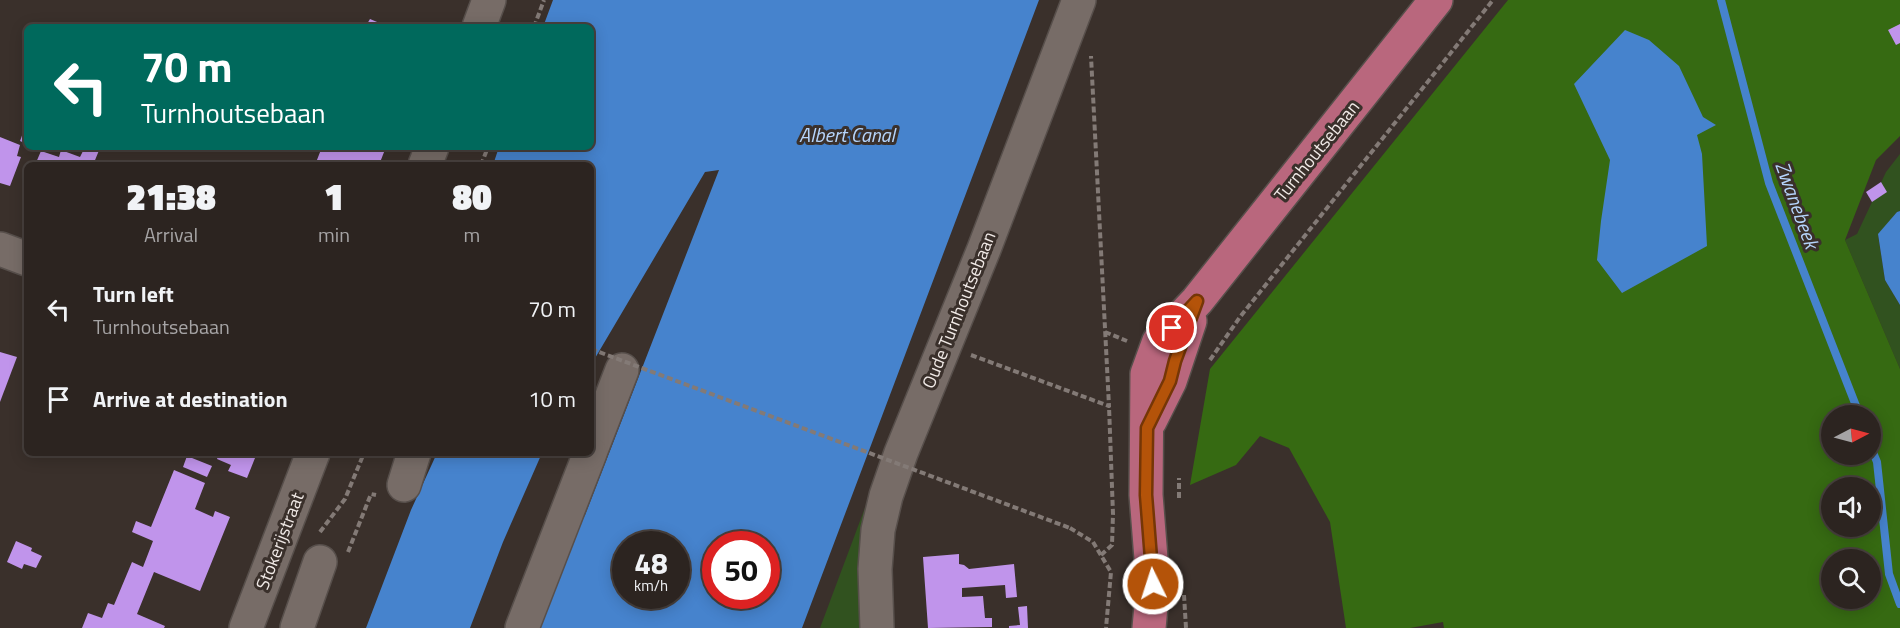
<!DOCTYPE html>
<html lang="en">
<head>
<meta charset="utf-8">
<style>
  :root { --surface:#2c2420; --page:#342c29; --text:#f1f3f6; --muted:#a6a4a5; --line:#48413e }
  body { margin:0; font-family:"Titillium Web",sans-serif; background:var(--page); color:var(--text); height:100vh; display:flex; flex-direction:column; font-size:22px; white-space:nowrap }
  * { box-sizing:border-box; margin:0 }
  p { font-size:20px; color:var(--muted) }
  .icon { flex:none; width:33px; height:33px; fill:none; stroke:currentColor; stroke-width:2; stroke-linecap:round; stroke-linejoin:round }
  .map { position:relative; flex:1; overflow:hidden }
  .panel { position:absolute; left:24px; top:162px; width:570px; height:294px; display:flex; flex-direction:column; background:var(--surface); border-radius:9px; box-shadow:0 3px 15px #0003,0 0 0 2px var(--line) }
  .panel>* { flex:none }
  .hud { position:absolute; left:24px; top:24px; width:570px; height:126px; border-radius:9px; box-shadow:0 3px 15px #0003,0 0 0 2px var(--line); background:#00695c; color:#fff; overflow:hidden }
  .needle { width:39px; rotate:84deg }
  .controls { position:absolute; left:1821px; top:405px; display:grid; gap:12px }
  .controls a { display:grid; place-items:center; width:60px; height:60px; border-radius:50%; background:var(--surface); box-shadow:0 3px 15px #0003,0 0 0 2px var(--line); font-size:30px }
  .speed { position:absolute; left:612px; top:531px; display:flex; gap:12px; font-size:30px; font-weight:700; text-align:center }
  .speed>* { display:grid; place-content:center; width:78px; height:78px; border-radius:50%; background:var(--surface); box-shadow:0 3px 15px #0003,0 0 0 2px var(--line); line-height:1 }
  .speed small { font-size:15px; font-weight:400 }
  .speed .limit { border:9px solid #d22; background:#fff; color:#111 }
  .pin { position:absolute; display:grid; place-items:center; width:51px; height:51px; color:#fff; margin:-26px; border:3px solid #fff; border-radius:50%; box-shadow:0 2px 6px #0007 }
  .me { position:absolute; width:66px; margin:-33px; rotate:356deg; stroke-linejoin:round; filter:drop-shadow(0 0 4px #0008) }
  .turn { display:flex; align-items:center; gap:21px; height:126px; padding:0 18px; font-size:27px }
  .turn .icon { width:78px; height:78px; stroke-width:2.5 }
  .turn b { display:block; font-size:42px; line-height:51px }
  .eta { display:flex; justify-content:space-evenly; align-items:center; height:102px; text-align:center }
  .eta b { font-size:36px; font-weight:800; line-height:42px }
  ul { padding:0; list-style:none }
  li { display:flex; align-items:center; gap:18px; height:90px; padding:0 18px }
  li div { flex:1 }
  li b { display:block; font-size:22px }
  li em { font-style:normal }
  .map>svg:first-child { display:block }
  .green { fill:#31521f }
  .forest { fill:#366a12; fill-rule:evenodd }
  .water { fill:#4683cd; fill-rule:evenodd }
  .lines { fill:none; stroke-linecap:round; stroke-linejoin:round }
  .stream { stroke:#4683cd; stroke-width:8 }
  .building { fill:#c094eb }
  .minor-casing { stroke:#574f4b; stroke-width:36 }
  .major-casing { stroke:#574f4b; stroke-width:36 }
  .path { stroke:#837a76; stroke-width:4; stroke-dasharray:6 3; stroke-linecap:butt }
  .minor { stroke:#776c67; stroke-width:33 }
  .major { stroke:#b9677d; stroke-width:33 }
  .path-bridge { stroke:#837a76; stroke-width:4; stroke-dasharray:6 3; stroke-linecap:butt }
  .route-casing { stroke:#753606; stroke-width:15 }
  .route { stroke:#b45309; stroke-width:10 }
  .labels { text-anchor:middle; stroke-width:6; stroke-linejoin:round; paint-order:stroke }
  .street-label { font-size:18px; fill:#f1eae7; stroke:#3a302b }
  .water-label { font-size:20px; font-style:italic; fill:#b6d5fc; stroke:#3a302b }
</style>
</head>
<body>
<div class="map">
<svg width="1900" height="628" viewBox="0 0 1900 628">
  <rect width="100%" height="100%" fill="#3a302b"/>
  <!-- green -->
  <g class="green">
    <polygon points="1900,154 1900,211 1897,212 1878,235 1885,280 1900,305 1900,369 1845,240 1857,234 1886,172"/>
    <polygon points="869,497 867,628 820,628"/>
  </g>
  <!-- forest -->
  <path class="forest" d="M1508,0H1900V136L1876,160L1845,240L1900,369V628H1444L1443,622L1410,628H1346L1330,522L1289,448L1260,436L1236,465L1190,485L1210,369ZM1832,416H1870V454H1832ZM1832,488H1870V526H1832ZM1832,560H1870V598H1832Z"/>
  <!-- water -->
  <g class="water">
    <path d="M553,0H1039L802,628H534L559,560L585,515L719,170L705,172L591,365V165H493L499,147H591V27H543ZM626,544H676V596H626ZM716,544H766V596H716Z"/>
    <polygon points="1625,30 1649,40 1679,66 1703,117 1716,125 1697,135 1702,154 1707,246 1622,293 1597,260 1601,221 1610,160 1574,84"/>
    <polygon points="1900,211 1900,305 1885,280 1878,234 1897,212"/>
    <polygon points="437,453 542,453 503,542 470,628 366,628 411,510"/>
  </g>
  <g class="lines">
    <!-- stream -->
    <g class="stream">
      <polyline points="1721,0 1769,183 1860,416"/>
      <polyline points="1870,445 1877,462 1889,574 1900,604"/>
    </g>
  </g>
  <!-- building -->
  <g class="building">
    <polygon points="370,19 389,27 363,27 365,23 367,24"/>
    <polygon points="1900,24 1900,43 1896,45 1888,30"/>
    <polygon points="27,122 27,144 20,141"/>
    <polygon points="0,137 20,145 17,156 21,157 10,186 0,183"/>
    <polygon points="85,147 100,148 93,165 35,165 41,151 59,157 61,150 80,157"/>
    <polygon points="322,147 343,147 351,151 353,147 386,147 379,165 315,165"/>
    <polygon points="1881,182 1887,192 1872,202 1866,192"/>
    <polygon points="0,352 17,357 0,402"/>
    <polygon points="219,453 257,453 247,478 228,471 231,465 217,459"/>
    <polygon points="187,456 212,466 207,477 183,467"/>
    <polygon points="174,470 205,483 195,509 213,517 215,511 230,517 200,591 154,572 137,614 165,626 164,628 82,628 88,613 102,618 108,603 114,605 132,562 143,567 153,541 132,532 136,521 151,527"/>
    <polygon points="16,541 32,548 31,551 42,556 36,568 24,564 22,569 7,562"/>
    <polygon points="959,554 959,564 964,565 969,569 1014,564 1017,597 1006,598 1005,585 962,588 962,597 983,596 985,618 992,618 992,627 928,628 923,557"/>
    <polygon points="1027,606 1028,628 1009,628 1009,626 1020,625 1018,607"/>
  </g>
  <g class="lines">
    <!-- minor casing -->
    <g class="minor-casing">
      <g id="minor">
        <polyline points="479,27 489,0"/>
        <polyline points="425,165 432,147"/>
        <polyline points="0,249 27,259"/>
        <polyline points="591,450 622,370"/>
        <polyline points="404,485 414,453"/>
        <polyline points="246,628 313,453"/>
        <polyline points="297,628 320,562"/>
        <polyline points="522,628 590,453"/>
        <polyline points="877,628 875,569 878,530 886,496 901,453 984,249 1079,0"/>
      </g>
    </g>
    <!-- major casing -->
    <g class="major-casing">
      <g id="major">
        <polyline points="1150,421 1170,381 1190,321"/>
        <polyline points="1149,628 1153,584 1146,495 1147,374 1159,341 1197,301 1436,0"/>
      </g>
    </g>
    <!-- path -->
    <g class="path">
      <polyline points="534,27 544,0"/>
      <polyline points="481,165 488,147"/>
      <polyline points="1105,332 1127,341"/>
      <polyline points="971,355 1109,406 1091,56"/>
      <polyline points="1210,360 1240,317 1493,0"/>
      <polyline points="1179,498 1179,478"/>
      <polyline points="1070,528 1093,542 1111,572 1106,628"/>
      <polyline points="320,532 345,499 364,453"/>
      <polyline points="348,552 371,494 376,495"/>
      <polyline points="1101,555 1112,545 1113,514 1109,406"/>
      <polyline points="1184,595 1186,628"/>
    </g>
    <!-- minor -->
    <use href="#minor" class="minor"/>
    <!-- major -->
    <use href="#major" class="major"/>
    <!-- path-bridge -->
    <polyline class="path-bridge" points="591,349 1070,528"/>
  </g>
  <g class="lines">
    <!-- route casing -->
    <g class="route-casing">
      <polyline id="route" points="1153,584 1146,495 1147,428 1170,381 1175,361 1197,301 1172,328"/>
    </g>
    <!-- route -->
    <use href="#route" class="route"/>
  </g>
  <g class="labels">
    <!-- street labels -->
    <g class="street-label">
      <text transform="translate(1317 151) rotate(-51)" y="6">Turnhoutsebaan</text>
      <text transform="translate(959 310) rotate(-68)" y="6">Oude Turnhoutsebaan</text>
      <text transform="translate(280 541) rotate(-69)" y="6">Stokerijstraat</text>
    </g>
    <!-- water labels -->
    <g class="water-label">
      <text x="847" y="142">Albert Canal</text>
      <text transform="translate(1797 205) rotate(70)" y="7">Zwanebeek</text>
    </g>
  </g>
</svg>
<div class="controls">
<a><svg class="needle" viewBox="-14 -14 28 28"><path d="M0-13l5 13h-10z" fill="#e53935"/><path d="M0 13l5-13h-10z" fill="#a6a4a5"/></svg></a>
<a><svg class="icon" aria-label="sound" viewBox="0 0 24 24"><path d="M4 9h4l5-4v14l-5-4H4zM17 9q2 3 0 6"/></svg></a>
<a><svg class="icon" aria-label="search" viewBox="0 0 24 24"><circle cx="10" cy="10" r="6"/><path d="M15 15l6 6"/></svg></a>
</div>
<div class="speed"><div>48<small>km/h</small></div><div class="limit">50</div></div>
<div class="pin" style="left:1172px;top:328px;background:#d93025"><svg class="icon" aria-label="arrive" viewBox="0 0 24 24"><path d="M6 21V4h12l-3 4 3 4H6"/></svg></div>
<svg class="me" style="left:1153px;top:584px" viewBox="-20 -20 40 40"><circle r="17" fill="#b45309" stroke="#fff" stroke-width="3"/><path d="M0-11L8 9 0 5-8 9z" fill="#fff"/></svg>
<div class="hud">
<div class="turn"><svg class="icon" aria-label="left" viewBox="0 0 24 24"><path d="M17 20v-9H6M10 6l-5 5 5 5"/></svg><div><b>70 m</b>Turnhoutsebaan</div></div>
</div>
<section class="panel">
<div class="eta">
<div><b>21:38</b><p>Arrival</p></div>
<div><b>1</b><p>min</p></div>
<div><b>80</b><p>m</p></div>
</div>
<ul>
<li><svg class="icon" aria-label="left" viewBox="0 0 24 24"><path d="M17 20v-9H6M10 6l-5 5 5 5"/></svg><div><b>Turn left</b><p>Turnhoutsebaan</p></div><em>70 m</em></li>
<li><svg class="icon" aria-label="arrive" viewBox="0 0 24 24"><path d="M6 21V4h12l-3 4 3 4H6"/></svg><div><b>Arrive at destination</b></div><em>10 m</em></li>
</ul>
</section>
</div>
</body>
</html>
